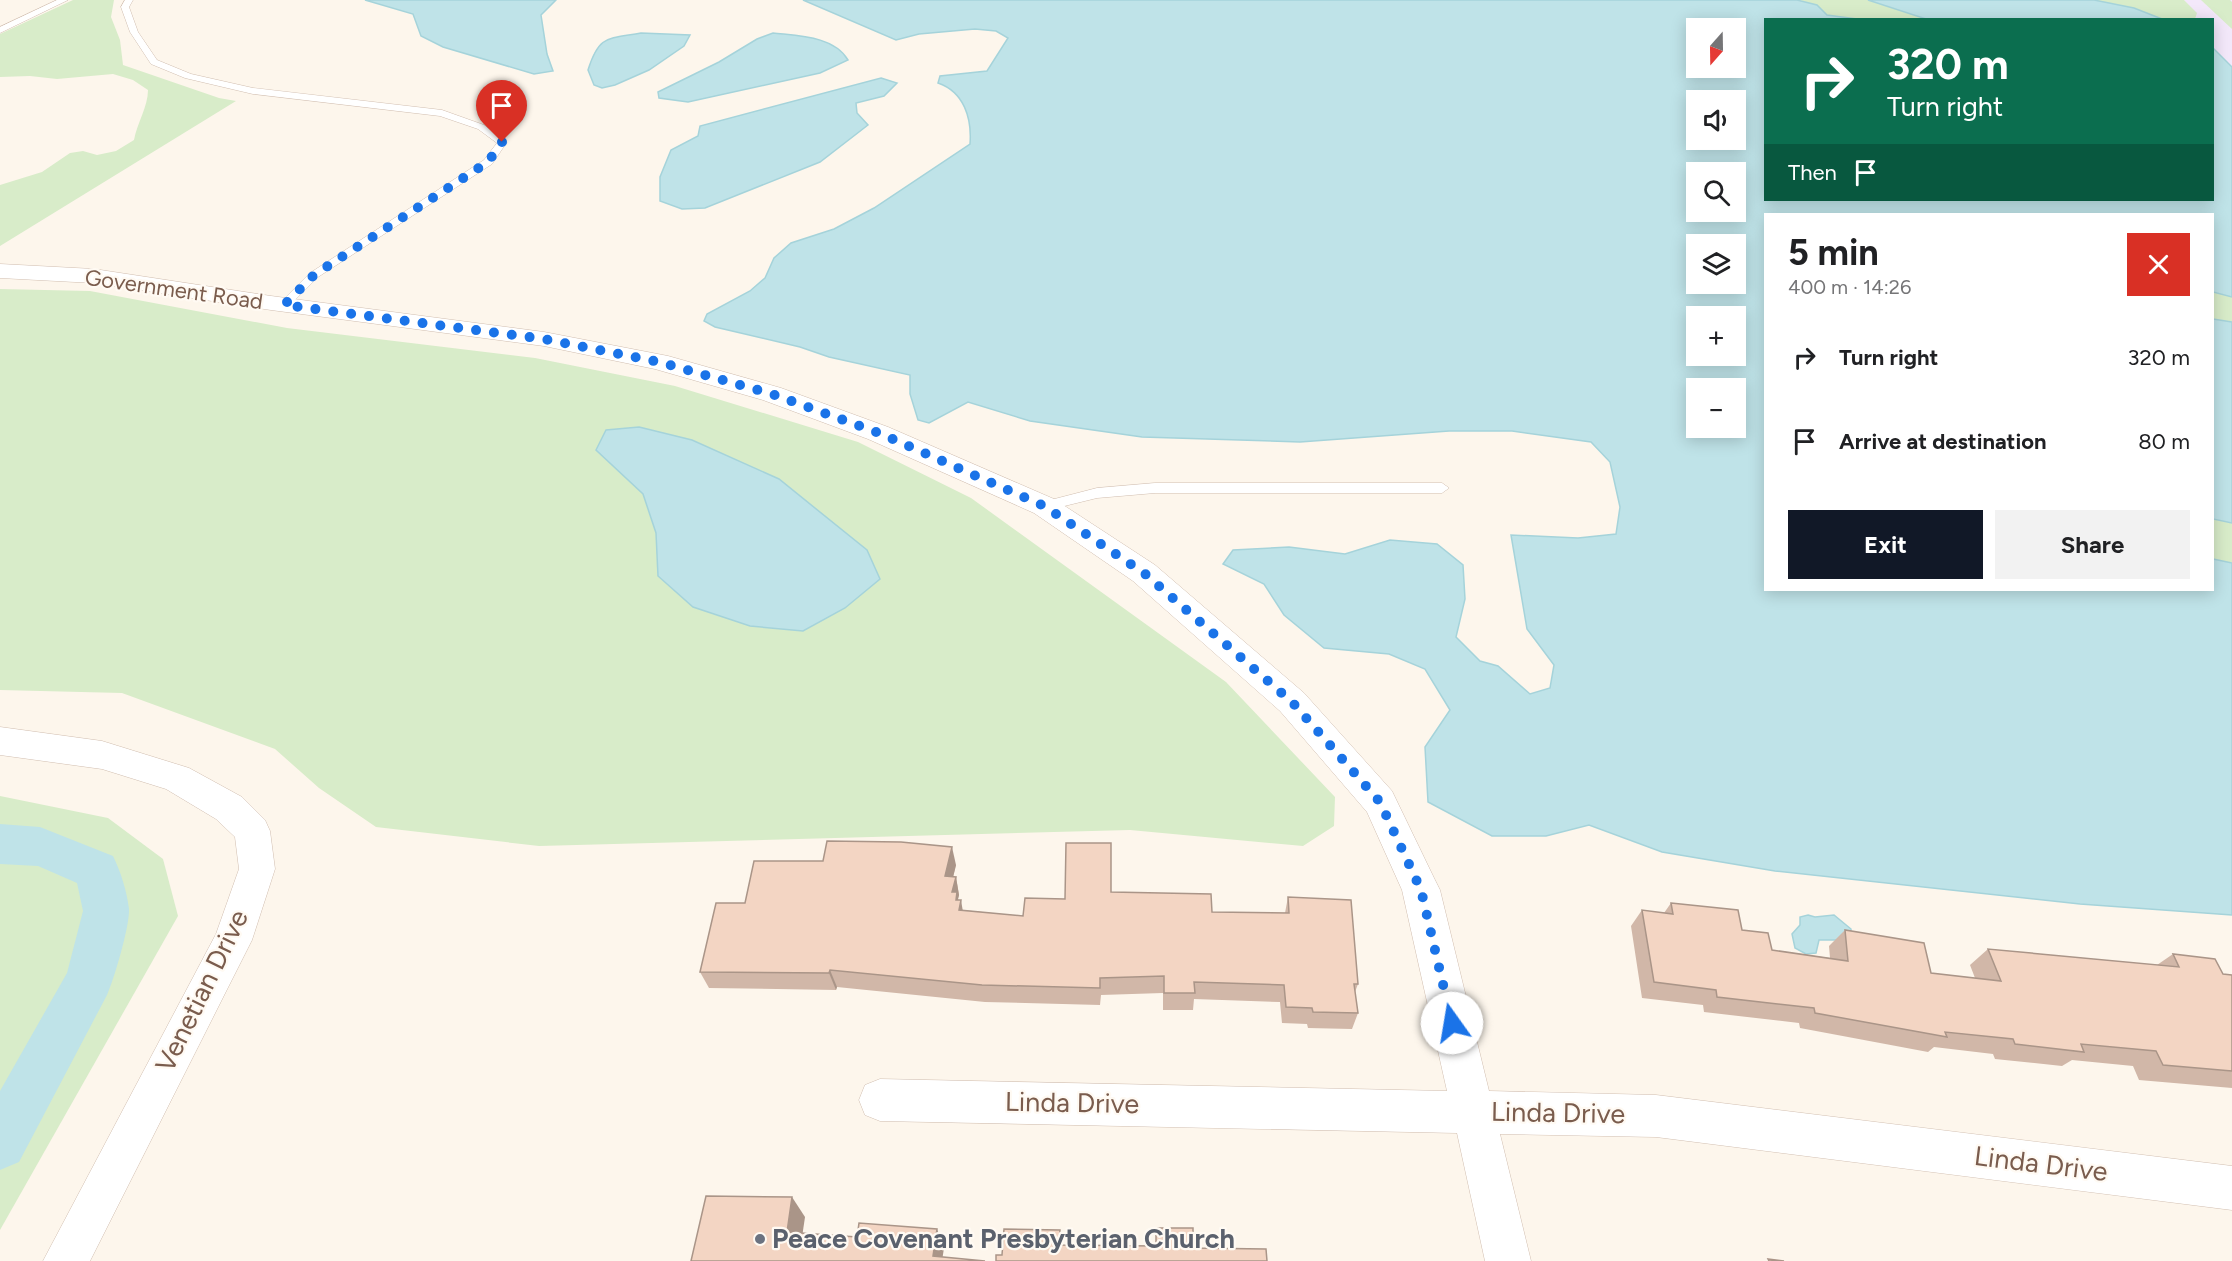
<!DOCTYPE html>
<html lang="en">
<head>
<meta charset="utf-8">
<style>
  :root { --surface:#fff; --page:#f2f2f2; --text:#202124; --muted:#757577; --accent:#111827 }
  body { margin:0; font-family:Figtree,sans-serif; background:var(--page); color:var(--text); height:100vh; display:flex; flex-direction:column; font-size:22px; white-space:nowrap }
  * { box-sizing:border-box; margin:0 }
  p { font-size:20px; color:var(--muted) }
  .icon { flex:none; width:33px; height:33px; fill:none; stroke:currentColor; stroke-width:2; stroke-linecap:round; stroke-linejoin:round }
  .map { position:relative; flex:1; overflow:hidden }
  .drawer { position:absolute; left:1764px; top:213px; width:450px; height:378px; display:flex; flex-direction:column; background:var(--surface); border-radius:0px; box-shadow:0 3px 15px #0003 }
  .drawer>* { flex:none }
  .guide { position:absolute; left:1764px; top:18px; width:450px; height:183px; border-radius:0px; box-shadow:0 3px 15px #0003; background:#0b6e4f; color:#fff; overflow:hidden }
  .needle { width:39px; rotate:200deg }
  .tools { position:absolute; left:1686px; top:18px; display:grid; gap:12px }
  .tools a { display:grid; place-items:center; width:60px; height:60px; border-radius:0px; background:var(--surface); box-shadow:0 3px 15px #0003; font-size:30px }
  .pin { position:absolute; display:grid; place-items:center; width:51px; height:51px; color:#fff; margin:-62px -26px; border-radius:50% 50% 50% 0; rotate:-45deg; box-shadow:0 0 6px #0007 }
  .pin .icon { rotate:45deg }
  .me { position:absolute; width:66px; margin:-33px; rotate:347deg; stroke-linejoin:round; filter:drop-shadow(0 0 4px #0008) }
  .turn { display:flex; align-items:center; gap:21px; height:126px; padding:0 24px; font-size:27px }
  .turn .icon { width:78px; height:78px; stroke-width:2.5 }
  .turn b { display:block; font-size:42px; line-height:51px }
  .then { display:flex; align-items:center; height:57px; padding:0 24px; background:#0003; gap:12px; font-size:22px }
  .round { display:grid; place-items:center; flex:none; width:63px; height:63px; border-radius:0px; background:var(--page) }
  .headline { display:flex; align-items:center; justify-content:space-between; height:102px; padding:0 24px }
  h1 { font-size:36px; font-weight:700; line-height:45px }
  .cta { display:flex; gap:12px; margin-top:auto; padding:12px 24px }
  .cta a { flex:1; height:69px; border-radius:0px; background:var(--accent); color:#fff; font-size:24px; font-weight:700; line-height:69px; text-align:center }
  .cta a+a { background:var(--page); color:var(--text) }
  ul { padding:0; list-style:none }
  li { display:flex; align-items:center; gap:18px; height:84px; padding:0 24px }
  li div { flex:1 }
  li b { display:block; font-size:22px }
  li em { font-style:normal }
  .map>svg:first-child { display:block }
  .education { fill:#f3e8fa }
  .green { fill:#d8ecc9; fill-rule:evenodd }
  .water { fill:#bfe3e8; stroke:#a5d3da; stroke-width:1.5; fill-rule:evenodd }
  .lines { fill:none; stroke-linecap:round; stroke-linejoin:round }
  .canal { fill:#bfe3e8; fill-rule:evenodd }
  .service-casing { stroke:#d1beb0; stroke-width:1 }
  .minor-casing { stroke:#d1beb0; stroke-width:1 }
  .service { fill:#fff; fill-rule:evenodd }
  .minor { fill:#fff; fill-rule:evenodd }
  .wall { fill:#d1b7a8 }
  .shaded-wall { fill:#aa9588 }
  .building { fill:#f3d5c3; stroke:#aa9588; stroke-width:1.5 }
  .route { stroke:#1a73e8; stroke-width:10; stroke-dasharray:0 18 }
  .worship-dot { fill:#6b7280; stroke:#fffaf3; stroke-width:2 }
  .labels { text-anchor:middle; stroke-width:4.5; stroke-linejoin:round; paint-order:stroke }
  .street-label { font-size:22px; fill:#7a5c4d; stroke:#fffaf3 }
  .near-street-label { font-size:27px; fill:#7a5c4d; stroke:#fffaf3 }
  .near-worship-label { font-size:27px; font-weight:bold; fill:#5b616d; stroke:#fffaf3; text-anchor:start }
</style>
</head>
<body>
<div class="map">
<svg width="2232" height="1261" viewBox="0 0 2232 1261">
  <rect width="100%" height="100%" fill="#fdf6ec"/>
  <!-- education -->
  <polygon class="education" points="2184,0 2232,0 2232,67 2213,48 2212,20 2195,19 2196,13"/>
  <!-- green -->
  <g class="green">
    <path d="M73,0H114L111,17L120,40L123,65L219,98L236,101L0,246V185L42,172L70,153L83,151L97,155L116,151L134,140C137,123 148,107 148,90L133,80L113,74L57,79L30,76L0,77V34Z"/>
    <polygon points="1798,0 1868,0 1926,19 1857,19 1827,15 1817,5"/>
    <polygon points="2094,0 2184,0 2197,13 2195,19 2162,19 2134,8"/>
    <polygon points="2201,0 2230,0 2232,2 2232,29"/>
    <path d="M0,289L90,291L287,328L535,358L675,386L858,442L971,498L1226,682L1335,797L1334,826L1303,846L1130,830L539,846L376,827L319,788L275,749L122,693L0,690ZM643,494L693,607L658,576L656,533Z"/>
    <polygon points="2213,292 2232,297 2232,322 2213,319"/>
    <polygon points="2212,519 2232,523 2232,563 2213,559"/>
    <polygon points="0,796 108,818 163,859 178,916 0,1230"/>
  </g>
  <!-- water -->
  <g class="water">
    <polygon points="365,0 556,0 541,15 547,54 553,71 534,74 443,47 421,36 413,14"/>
    <path d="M803,0H1797L1817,5L1827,15L1857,19L1766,20V200H2212L2213,48L2232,67V297L2213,292L2212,214H1766V590H2212L2213,559L2232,563V915L2080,904L1775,871L1662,852L1589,825L1546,836H1492L1428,802L1425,747L1450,710L1425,669L1389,654L1324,648L1284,615L1264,584L1223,564L1233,550L1289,547L1345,554L1390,540L1437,544L1463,565L1465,599L1456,637L1480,661L1498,666L1530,694L1550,688L1554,665L1527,629L1511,535L1578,538L1616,534L1620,507L1610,462L1591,442L1512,431H1449L1300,442L1142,437L1030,421L968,402L929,423L918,420L910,394V375L829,357L800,347L715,327L704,321L707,314L750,291L765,278L774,258L791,243L834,229L874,208L970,144C972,118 964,92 938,83L940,76L987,71L1008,38L996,31L975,29L919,34L896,40ZM1736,28V68H1696V28ZM1736,100V140H1696V100ZM1736,172V212H1696V172ZM1736,244V284H1696V244ZM1736,316V356H1696V316ZM1696,388H1736V428H1696Z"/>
    <polygon points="1868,0 2094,0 2134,8 2162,19 1926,19"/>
    <path d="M641,33L690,35L684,46L649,70L615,85L602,88L594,85L588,70C599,35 607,39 641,33Z"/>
    <path d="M773,33C798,36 834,36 848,60L820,73L688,102L659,98L658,92L719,62L757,39Z"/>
    <polygon points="881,78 897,83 884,96 856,103 857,113 868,125 820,162 705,208 682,209 660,201 660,177 671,150 698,136 700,126"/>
    <polygon points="2213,319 2232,322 2232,523 2213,519"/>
    <polygon points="639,427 692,440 779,479 867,550 880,579 845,608 803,631 750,626 693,607 658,576 656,533 643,494 596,450 606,430"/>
    <polygon points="1808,915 1815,917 1834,915 1851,929 1851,940 1819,940 1816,953 1806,954 1795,948 1792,934 1800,925 1800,917"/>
  </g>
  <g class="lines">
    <!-- canal -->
    <path class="canal" d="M0,824L40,827L113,856C121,872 127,892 129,909C130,925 114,980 107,995L19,1162L0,1170V1091L67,973L83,911L77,883L38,866L0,864Z"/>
    <!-- service casing -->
    <g class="service-casing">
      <g id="service">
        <polygon points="57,0 68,0 0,33 0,27"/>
        <polygon points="125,0 133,0 129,7 138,32 157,60 191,74 253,88 442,110 484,125 507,142 492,164 318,277 288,307 280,307 280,303 310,273 484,160 497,143 478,129 440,116 253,94 185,78 151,64 130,32 121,7"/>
        <polygon points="1155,483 1442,483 1449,488 1442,493 1155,493 1097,498 1044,511 1037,506 1039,503 1097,488"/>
      </g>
    </g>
    <!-- minor casing -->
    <g class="minor-casing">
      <g id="minor">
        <polygon points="0,264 94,269 271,296 544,332 668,356 781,388 888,427 1054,499 1155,565 1304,693 1392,791 1434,878 1440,890 1489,1091 1656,1095 2232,1166 2232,1210 1656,1137 1500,1134 1531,1261 1485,1261 1457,1133 880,1121 865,1115 859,1100 865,1085 880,1079 1447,1091 1402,890 1367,812 1280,711 1133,581 1034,513 868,439 763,400 655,369 544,346 271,310 94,283 0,278"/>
        <polygon points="0,727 102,741 189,768 242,797 265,820 270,831 275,869 252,940 90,1261 43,1261 216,934 239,869 235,837 216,819 166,789 102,769 0,755"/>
      </g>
    </g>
    <!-- service -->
    <use href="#service" class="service"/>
    <!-- minor -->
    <use href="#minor" class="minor"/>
  </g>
  <!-- wall -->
  <g class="wall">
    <polygon points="823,861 956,865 953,877 956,877 959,895 958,899 962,910 1023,916 1065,899 1111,892 1212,912 1285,913 1288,897 1358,984 1355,992 1358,1013 1352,1029 1308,1028 1307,1024 1282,1023 1280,1002 1194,999 1193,1010 1163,1010 1163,993 1101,995 1100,1005 985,1002 837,987 836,990 709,988 700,972 745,903"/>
    <polygon points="1671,903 1742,930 1772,950 1830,958 1829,946 1845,930 1931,973 1975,978 1970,965 1988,949 2157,965 2173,954 2223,974 2232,975 2232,1088 2139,1080 2133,1066 2072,1060 2062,1066 1995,1059 1993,1054 1934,1047 1928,1052 1800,1028 1799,1023 1704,1012 1703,1005 1642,998 1631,926 1642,910 1664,913"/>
  </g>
  <!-- shaded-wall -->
  <g class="shaded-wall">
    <polygon points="952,847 956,865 949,894 945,876"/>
    <polygon points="956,877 959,895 958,899 960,906 961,900 964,918 959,917 952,892"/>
    <polygon points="830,970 837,987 836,990 829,973"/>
    <polygon points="792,1197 805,1217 800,1251 787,1232"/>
    <polygon points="937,1229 944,1248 942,1261 933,1256"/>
  </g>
  <!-- building -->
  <g class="building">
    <polygon points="827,841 901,842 952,847 945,876 956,877 952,892 957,892 956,900 961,900 959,910 1023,916 1025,898 1065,899 1066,843 1111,843 1111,892 1211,894 1212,912 1289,913 1288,897 1351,900 1358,984 1354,984 1358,1013 1313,1012 1312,1008 1286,1007 1284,985 1194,982 1195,993 1164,993 1164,976 1100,978 1100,988 982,985 830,970 829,973 700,972 716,903 745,903 754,861 823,861"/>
    <polygon points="1671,903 1738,910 1742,930 1768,933 1772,950 1848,961 1845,930 1924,943 1931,973 2001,981 1988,949 2179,967 2173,954 2215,959 2223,974 2232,975 2232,1071 2163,1065 2156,1051 2081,1044 2084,1052 2015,1044 2013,1039 1945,1032 1947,1037 1815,1013 1814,1008 1717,997 1716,990 1654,982 1642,910 1673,914"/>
    <polygon points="706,1196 792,1197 787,1232 857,1237 859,1223 937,1229 933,1256 985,1261 691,1261"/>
    <polygon points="1156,1228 1193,1228 1193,1248 1266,1249 1267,1261 996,1261 996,1255 1002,1255 1004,1229 1060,1230 1059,1245 1156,1246"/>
    <polygon points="1768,1259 1784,1261 1769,1261"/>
  </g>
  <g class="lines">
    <!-- route -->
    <polyline class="route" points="502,142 488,162 314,275 284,305 544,339 659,362 772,394 879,433 1044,506 1144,573 1292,702 1380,802 1421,890 1452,1023"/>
  </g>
  <!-- markers -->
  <circle class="worship-dot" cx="760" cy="1239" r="6"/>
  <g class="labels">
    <!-- street labels -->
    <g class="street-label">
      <text transform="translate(174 289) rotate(8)" y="8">Government Road</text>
    </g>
    <!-- near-street labels -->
    <g class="near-street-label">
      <text transform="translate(202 991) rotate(-64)" y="9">Venetian Drive</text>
      <text transform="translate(1072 1103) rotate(1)" y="9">Linda Drive</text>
      <text transform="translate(1558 1113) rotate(1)" y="9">Linda Drive</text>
      <text transform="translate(2041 1164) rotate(7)" y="9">Linda Drive</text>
    </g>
    <!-- near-worship labels -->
    <g class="near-worship-label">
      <text x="772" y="1248">Peace Covenant Presbyterian Church</text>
    </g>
  </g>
</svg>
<div class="tools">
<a><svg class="needle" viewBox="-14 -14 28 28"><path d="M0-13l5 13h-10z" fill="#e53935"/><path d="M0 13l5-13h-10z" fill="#757577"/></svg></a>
<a><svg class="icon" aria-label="sound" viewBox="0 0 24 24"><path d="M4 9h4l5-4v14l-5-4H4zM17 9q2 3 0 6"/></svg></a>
<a><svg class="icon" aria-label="search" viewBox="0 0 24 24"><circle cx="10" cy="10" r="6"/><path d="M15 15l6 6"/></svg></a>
<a><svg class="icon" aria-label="layers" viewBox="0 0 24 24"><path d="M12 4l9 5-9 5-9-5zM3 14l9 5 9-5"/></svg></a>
<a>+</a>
<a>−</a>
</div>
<div class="pin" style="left:502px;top:142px;background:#d93025"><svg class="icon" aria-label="arrive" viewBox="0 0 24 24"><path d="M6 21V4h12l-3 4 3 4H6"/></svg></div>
<svg class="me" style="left:1452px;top:1023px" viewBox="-20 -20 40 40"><circle r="19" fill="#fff"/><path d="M0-13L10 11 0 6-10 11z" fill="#1a73e8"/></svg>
<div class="guide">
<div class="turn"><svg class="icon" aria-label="right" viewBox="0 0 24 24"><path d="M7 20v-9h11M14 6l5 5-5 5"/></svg><div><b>320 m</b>Turn right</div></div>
<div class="then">Then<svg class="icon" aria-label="arrive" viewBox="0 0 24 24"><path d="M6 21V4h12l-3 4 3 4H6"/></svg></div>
</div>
<section class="drawer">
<div class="headline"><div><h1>5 min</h1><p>400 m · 14:26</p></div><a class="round" style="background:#d93025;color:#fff"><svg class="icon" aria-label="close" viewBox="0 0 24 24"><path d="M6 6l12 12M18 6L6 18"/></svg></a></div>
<ul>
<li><svg class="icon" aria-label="right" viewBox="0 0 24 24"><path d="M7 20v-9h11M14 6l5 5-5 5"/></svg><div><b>Turn right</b></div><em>320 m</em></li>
<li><svg class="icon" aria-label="arrive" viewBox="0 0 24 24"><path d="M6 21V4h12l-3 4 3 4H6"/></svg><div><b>Arrive at destination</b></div><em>80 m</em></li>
</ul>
<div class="cta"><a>Exit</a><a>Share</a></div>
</section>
</div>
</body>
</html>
